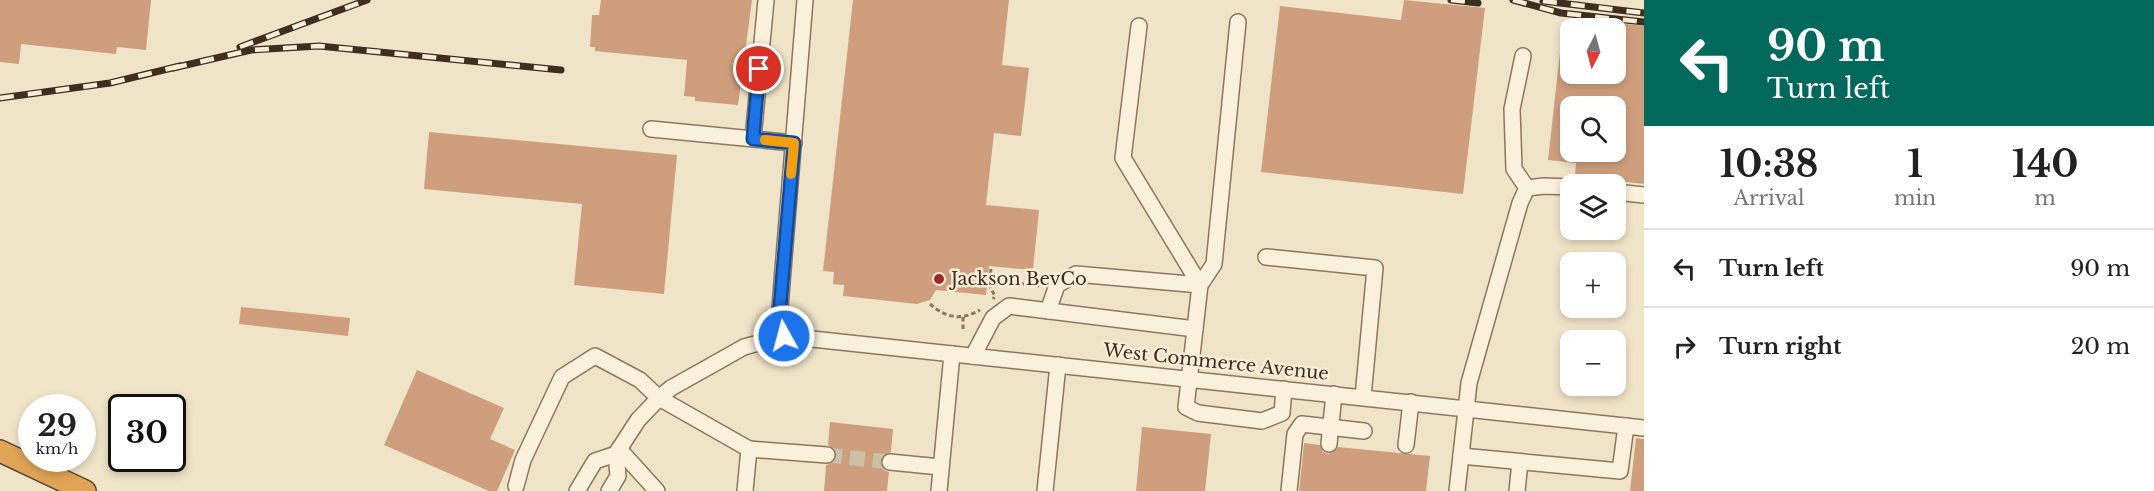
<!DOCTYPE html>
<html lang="en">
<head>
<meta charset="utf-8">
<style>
  :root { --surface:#fff; --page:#f6f6f6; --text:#222; --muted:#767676; --line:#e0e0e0 }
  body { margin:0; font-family:"Libre Baskerville",serif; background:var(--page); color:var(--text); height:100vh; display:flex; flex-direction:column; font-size:22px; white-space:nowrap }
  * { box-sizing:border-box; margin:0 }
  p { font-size:20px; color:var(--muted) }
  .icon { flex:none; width:33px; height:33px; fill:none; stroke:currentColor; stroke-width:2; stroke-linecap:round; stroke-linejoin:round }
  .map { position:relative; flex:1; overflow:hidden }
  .drawer { display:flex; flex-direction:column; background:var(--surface); width:510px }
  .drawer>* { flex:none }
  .top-card { background:#00695c; color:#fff; overflow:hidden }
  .needle { width:39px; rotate:186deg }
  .buttons { position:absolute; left:1560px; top:18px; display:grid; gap:12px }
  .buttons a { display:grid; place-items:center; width:66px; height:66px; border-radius:12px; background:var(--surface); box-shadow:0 3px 9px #0003; font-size:30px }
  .speed { position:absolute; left:18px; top:394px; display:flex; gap:12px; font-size:30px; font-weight:700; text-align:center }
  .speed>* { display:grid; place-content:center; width:78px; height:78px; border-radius:50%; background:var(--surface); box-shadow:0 3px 9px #0003; line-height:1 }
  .speed small { font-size:15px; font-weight:400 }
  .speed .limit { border:3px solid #111; border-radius:9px; background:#fff; color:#111 }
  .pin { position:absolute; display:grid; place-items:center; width:51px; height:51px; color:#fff; margin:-26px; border:3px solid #fff; border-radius:50%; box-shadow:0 2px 6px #0007 }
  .me { position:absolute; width:66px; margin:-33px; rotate:353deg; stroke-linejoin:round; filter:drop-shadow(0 0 4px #0008) }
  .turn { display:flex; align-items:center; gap:21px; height:126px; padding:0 24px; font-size:27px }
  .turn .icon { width:78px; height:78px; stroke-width:2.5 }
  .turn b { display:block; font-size:42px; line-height:51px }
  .eta { display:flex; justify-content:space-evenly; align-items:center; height:102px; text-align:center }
  .eta b { font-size:36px; font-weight:700; line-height:42px }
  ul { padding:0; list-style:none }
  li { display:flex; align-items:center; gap:18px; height:78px; padding:0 24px; border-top:2px solid var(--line) }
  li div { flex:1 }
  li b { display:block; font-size:22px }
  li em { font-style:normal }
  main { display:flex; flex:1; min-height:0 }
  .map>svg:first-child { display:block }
  .building { fill:#cf9f7d; fill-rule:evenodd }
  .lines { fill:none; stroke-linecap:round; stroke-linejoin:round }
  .minor-tunnel { stroke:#ccc0a6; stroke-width:15; stroke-dasharray:15 8; stroke-linecap:butt }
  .minor-casing { stroke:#8d765c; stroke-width:18 }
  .highway-casing { stroke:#5b4430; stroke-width:24 }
  .path { stroke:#8d765c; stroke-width:3; stroke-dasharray:4.5 3; stroke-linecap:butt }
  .minor { stroke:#faf1dc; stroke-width:15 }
  .highway { stroke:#e0a458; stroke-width:21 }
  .rail-casing { stroke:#3d2e20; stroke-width:7 }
  .rail { stroke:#f7eed8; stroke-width:4.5; stroke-dasharray:14; stroke-linecap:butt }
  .route-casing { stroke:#114b97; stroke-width:15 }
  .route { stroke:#1a73e8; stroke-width:10 }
  .slow { stroke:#f59e0b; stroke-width:10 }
  .poi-dot { fill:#9e2a2b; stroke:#f7eed8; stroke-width:2 }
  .labels { text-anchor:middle; stroke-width:5; stroke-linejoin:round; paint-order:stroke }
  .poi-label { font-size:18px; fill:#3d2e20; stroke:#f7eed8; text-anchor:start }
  .street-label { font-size:18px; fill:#3d2e20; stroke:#f7eed8 }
</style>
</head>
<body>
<main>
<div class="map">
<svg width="1644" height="491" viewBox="0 0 1644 491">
  <rect width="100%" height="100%" fill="#f0e4c8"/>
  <!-- building -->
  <g class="building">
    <polygon points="0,0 151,0 146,50 117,47 116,54 21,44 19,64 0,62"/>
    <polygon points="601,0 752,0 738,105 695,101 695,97 684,96 687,60 595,51 595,47 590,47 592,15 599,15"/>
    <polygon points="853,0 1009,0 1002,65 1029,68 1021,136 994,133 986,205 1039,210 1033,270 989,266 986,295 936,290 930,300 917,304 843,296 844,285 833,284 834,272 823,271"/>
    <polygon points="1404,0 1485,8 1463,194 1261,172 1280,6 1401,20"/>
    <path d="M1616,23L1644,26V184L1575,176L1576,163L1548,160L1562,34H1570V74H1616ZM1570,106H1616V152H1570Z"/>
    <polygon points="429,132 677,155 664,294 574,285 582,204 424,189"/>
    <polygon points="241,307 350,318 348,336 239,324"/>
    <polygon points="417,370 504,408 490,439 515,450 497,491 489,491 384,445"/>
    <polygon points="830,422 893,429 891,452 882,456 880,462 884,470 889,472 887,491 824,491 826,465 832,463 837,456 835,450 828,445"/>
    <polygon points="1142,427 1211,434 1205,491 1136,491"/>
    <polygon points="1636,438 1644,439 1644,491 1630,491"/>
    <polygon points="1304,443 1320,445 1323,452 1329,454 1338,447 1430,456 1426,491 1299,491"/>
  </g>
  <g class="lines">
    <!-- minor-tunnel -->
    <polyline class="minor-tunnel" points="827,455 890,462"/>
    <!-- minor casing -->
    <g class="minor-casing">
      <g id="minor">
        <polyline points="1139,26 1123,158 1200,285"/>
        <polyline points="1523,56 1512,109 1514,169 1527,188"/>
        <polyline points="651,129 794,143"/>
        <polyline points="753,139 766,0"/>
        <polyline points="1616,192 1644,195"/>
        <polyline points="1266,257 1375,268 1363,397"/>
        <polyline points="1048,311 1057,285 1076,274 1200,285"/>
        <polyline points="1195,329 1200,285 1214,264 1238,22"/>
        <polyline points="784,336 780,307 805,0"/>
        <polyline points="973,356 993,318 1009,306 1195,329 1186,407 1198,413 1262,421 1282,413 1284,389"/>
        <polyline points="1329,444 1334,394"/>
        <polyline points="1406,445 1411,402"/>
        <polyline points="619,449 657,491"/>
        <polyline points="749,449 827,455"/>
        <polyline points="1461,456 1620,471 1626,426"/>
        <polyline points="890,462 940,467"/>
        <polyline points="516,486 523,460 562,377 595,356 640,380 659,398 749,449 745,491"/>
        <polyline points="577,491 595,461 616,454"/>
        <polyline points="609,491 618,476 616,454 638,420 659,398 671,388 744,347 784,336 1644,428"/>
        <polyline points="939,491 952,354"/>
        <polyline points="1045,491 1058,365"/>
        <polyline points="1289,491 1295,434 1302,424 1364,431"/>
        <polyline points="1457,491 1469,383 1520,203 1527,188 1544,186 1570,187"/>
        <polyline points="1517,491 1520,462"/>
      </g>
    </g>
    <!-- highway casing -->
    <g class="highway-casing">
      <polyline id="highway" points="0,451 85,491"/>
    </g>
    <!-- path -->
    <g class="path">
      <polyline points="991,269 989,285 995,296 993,299"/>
      <polyline points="990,280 1041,286"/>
      <path d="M930,304C946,318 961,321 980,310"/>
      <polyline points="963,317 963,332"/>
    </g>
    <!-- minor -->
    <use href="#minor" class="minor"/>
    <!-- highway -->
    <use href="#highway" class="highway"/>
    <!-- rail casing -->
    <g class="rail-casing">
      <g id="rail">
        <polyline points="1451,0 1478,3"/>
        <polyline points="1513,0 1561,13 1644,22"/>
        <polyline points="1543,1 1644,13"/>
        <polyline points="240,47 367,0"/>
        <polyline points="173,68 251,50 319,46 561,70"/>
        <polyline points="0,98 110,83 180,66"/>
      </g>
    </g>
    <!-- rail -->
    <use href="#rail" class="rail"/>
  </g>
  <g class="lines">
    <!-- route casing -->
    <g class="route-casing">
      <polyline id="route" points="759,69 753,139 794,143 780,307 784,336"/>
    </g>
    <!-- route -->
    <use href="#route" class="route"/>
    <!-- slow -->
    <polyline class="slow" points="765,140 794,143 791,174"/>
  </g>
  <!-- markers -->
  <circle class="poi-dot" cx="939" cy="279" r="6"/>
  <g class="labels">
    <!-- poi labels -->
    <g class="poi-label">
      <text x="951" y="285">Jackson BevCo</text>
    </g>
    <!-- street labels -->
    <g class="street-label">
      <text transform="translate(1216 362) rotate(6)" y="6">West Commerce Avenue</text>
    </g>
  </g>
</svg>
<div class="buttons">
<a><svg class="needle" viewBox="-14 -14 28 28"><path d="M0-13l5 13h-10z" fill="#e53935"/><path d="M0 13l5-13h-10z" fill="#767676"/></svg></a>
<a><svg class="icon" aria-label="search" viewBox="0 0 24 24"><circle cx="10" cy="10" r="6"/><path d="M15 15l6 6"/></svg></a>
<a><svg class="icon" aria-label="layers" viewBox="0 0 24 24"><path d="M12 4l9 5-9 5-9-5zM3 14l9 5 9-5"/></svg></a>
<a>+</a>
<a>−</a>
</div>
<div class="speed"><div>29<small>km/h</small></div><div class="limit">30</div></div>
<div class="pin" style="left:759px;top:69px;background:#d93025"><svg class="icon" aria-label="arrive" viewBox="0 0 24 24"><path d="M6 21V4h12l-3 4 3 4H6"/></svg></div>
<svg class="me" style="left:784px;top:336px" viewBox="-20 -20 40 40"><circle r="17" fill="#1a73e8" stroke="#fff" stroke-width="3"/><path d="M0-11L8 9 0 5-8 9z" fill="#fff"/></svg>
</div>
<section class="drawer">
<div class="top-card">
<div class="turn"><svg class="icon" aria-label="left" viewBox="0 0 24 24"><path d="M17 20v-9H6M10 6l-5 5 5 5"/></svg><div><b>90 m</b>Turn left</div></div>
</div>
<div class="eta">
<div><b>10:38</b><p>Arrival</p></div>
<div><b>1</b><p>min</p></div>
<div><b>140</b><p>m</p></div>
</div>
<ul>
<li><svg class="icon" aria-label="left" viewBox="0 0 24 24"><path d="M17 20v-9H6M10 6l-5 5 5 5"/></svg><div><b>Turn left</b></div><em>90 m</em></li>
<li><svg class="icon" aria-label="right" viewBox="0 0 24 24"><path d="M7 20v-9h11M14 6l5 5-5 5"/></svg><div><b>Turn right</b></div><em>20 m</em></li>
</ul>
</section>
</main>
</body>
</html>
